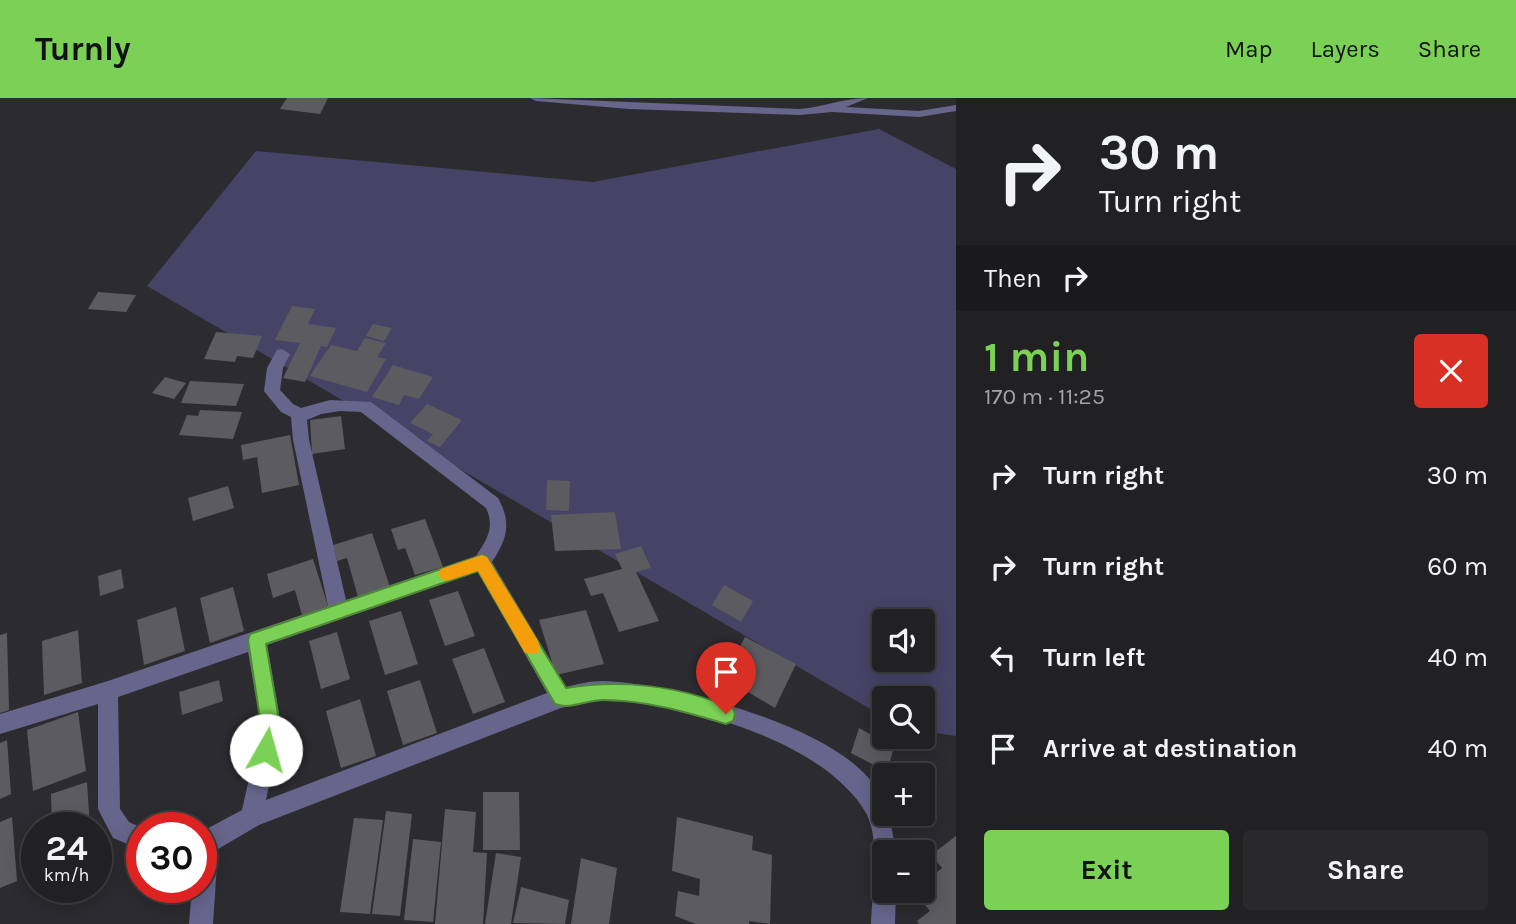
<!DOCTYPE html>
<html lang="en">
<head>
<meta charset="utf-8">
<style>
  :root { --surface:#212124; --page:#29292c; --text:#f1f3f6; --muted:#a2a3a6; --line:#3e3e41; --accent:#7bd156 }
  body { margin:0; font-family:Karla,sans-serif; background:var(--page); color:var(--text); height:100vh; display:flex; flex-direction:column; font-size:26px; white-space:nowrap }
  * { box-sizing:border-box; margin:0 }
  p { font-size:23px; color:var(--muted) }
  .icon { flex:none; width:38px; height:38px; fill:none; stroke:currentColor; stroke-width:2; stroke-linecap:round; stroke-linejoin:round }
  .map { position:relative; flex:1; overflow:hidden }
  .sheet { display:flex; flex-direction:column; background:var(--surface); width:560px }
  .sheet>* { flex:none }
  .hud { background:#212124; color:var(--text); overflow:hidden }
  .fabs { position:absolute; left:872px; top:511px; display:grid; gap:14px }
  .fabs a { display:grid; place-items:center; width:63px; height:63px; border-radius:7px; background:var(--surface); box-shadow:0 4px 18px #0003,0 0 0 2px var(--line); font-size:35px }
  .speed { position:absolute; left:21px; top:714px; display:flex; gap:14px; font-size:35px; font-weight:700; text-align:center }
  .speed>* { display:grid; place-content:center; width:91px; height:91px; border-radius:50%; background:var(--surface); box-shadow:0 4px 18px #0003,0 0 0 2px var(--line); line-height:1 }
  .speed small { font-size:18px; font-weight:400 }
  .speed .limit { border:10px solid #d22; background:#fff; color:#111 }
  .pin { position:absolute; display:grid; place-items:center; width:60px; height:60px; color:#fff; margin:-72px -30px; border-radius:50% 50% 50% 0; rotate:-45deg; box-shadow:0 0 7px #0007 }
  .pin .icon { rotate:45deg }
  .me { position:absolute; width:77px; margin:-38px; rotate:7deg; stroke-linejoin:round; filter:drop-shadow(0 0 5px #0008) }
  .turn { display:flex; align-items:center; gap:24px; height:147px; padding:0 28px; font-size:32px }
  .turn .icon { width:91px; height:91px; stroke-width:2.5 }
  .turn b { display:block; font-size:49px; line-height:60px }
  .then { display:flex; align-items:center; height:66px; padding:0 28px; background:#0003; gap:14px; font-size:26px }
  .round { display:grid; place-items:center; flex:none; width:74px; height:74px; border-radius:7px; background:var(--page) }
  .headline { display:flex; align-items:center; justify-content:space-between; height:119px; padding:0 28px }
  h1 { font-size:42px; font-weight:700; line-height:52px; color:var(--accent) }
  .button { display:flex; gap:14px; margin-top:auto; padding:14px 28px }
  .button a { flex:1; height:80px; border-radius:7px; background:var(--accent); color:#111; font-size:28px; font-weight:700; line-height:80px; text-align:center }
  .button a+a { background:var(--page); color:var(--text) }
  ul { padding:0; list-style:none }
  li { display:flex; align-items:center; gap:21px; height:91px; padding:0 28px }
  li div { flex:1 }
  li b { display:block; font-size:26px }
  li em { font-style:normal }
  header { display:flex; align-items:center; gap:42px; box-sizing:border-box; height:98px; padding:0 35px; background:var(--accent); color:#111 }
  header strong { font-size:33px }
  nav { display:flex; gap:38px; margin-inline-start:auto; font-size:24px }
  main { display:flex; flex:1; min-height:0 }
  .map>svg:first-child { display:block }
  .green { fill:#464367; fill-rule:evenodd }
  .building { fill:#5c5b60 }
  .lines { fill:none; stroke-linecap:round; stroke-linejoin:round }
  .minor { fill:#68658c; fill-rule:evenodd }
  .route { fill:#7bd156; stroke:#508838; stroke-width:2 }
  .slow { fill:#f59e0b }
</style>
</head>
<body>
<header>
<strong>Turnly</strong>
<nav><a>Map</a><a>Layers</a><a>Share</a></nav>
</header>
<main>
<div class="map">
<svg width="956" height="826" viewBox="0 0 956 826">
  <rect width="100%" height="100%" fill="#2c2c30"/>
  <!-- green -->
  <path class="green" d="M879,31L956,71V638L922,633V600H884V619L147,188L256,53L593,84ZM884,523H922V562H884Z"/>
  <!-- building -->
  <g class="building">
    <polygon points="287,0 328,0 320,16 280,11"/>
    <polygon points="98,194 136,197 126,214 88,211"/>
    <polygon points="292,208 315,211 308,226 336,230 327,249 321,248 305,284 283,280 300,245 275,242"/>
    <polygon points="373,226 392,230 384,243 366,238"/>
    <polygon points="216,234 262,238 253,260 237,258 235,264 204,261"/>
    <polygon points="365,240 386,245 377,259 386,261 367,294 310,278 331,247 357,253"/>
    <polygon points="393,267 433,279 419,301 404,297 399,307 372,299"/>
    <polygon points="165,279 186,285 174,301 152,295"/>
    <polygon points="190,283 244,286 236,308 181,305"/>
    <polygon points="427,306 462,322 440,349 427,343 433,336 410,325"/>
    <polygon points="200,312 242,314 233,341 179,337 187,317 198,318"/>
    <polygon points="341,318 345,351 312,356 310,322"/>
    <polygon points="290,337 299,387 262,395 257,359 243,362 241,347"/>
    <polygon points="547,382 570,383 569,413 546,412"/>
    <polygon points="228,388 234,410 193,423 188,400"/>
    <polygon points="615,414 621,451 555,453 551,417"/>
    <polygon points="425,421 443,469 415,477 405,450 398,452 391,431"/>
    <polygon points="372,435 390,489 358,499 347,460 337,463 333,447"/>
    <polygon points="641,448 651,470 636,474 659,523 619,534 603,495 591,498 584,481 622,471 615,456"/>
    <polygon points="313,461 328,508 302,517 295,492 273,500 267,476"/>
    <polygon points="121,471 124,490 100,498 98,478"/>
    <polygon points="724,487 753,503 741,524 712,507"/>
    <polygon points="233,489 244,533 210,545 200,500"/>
    <polygon points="458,493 475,538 445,548 429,502"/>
    <polygon points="176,509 185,553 144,567 137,522"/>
    <polygon points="586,512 604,566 556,577 539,522"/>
    <polygon points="401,513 418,566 385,577 369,523"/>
    <polygon points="78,532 82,585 44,597 42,543"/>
    <polygon points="337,534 350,581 321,591 309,543"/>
    <polygon points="7,535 9,612 0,615 0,537"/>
    <polygon points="745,539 796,566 775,610 724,580"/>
    <polygon points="484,550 505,604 473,616 452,561"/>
    <polygon points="219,582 223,603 182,617 179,594"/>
    <polygon points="420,582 437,635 403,647 387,593"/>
    <polygon points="360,601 376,658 341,670 326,613"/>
    <polygon points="78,614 86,673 33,693 27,632"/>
    <polygon points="859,630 894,649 887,674 851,655"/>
    <polygon points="7,642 11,696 0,701 0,645"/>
    <polygon points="87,684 90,730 52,730 51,696"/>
    <polygon points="483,694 519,694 520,752 483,752"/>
    <polygon points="445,711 476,714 473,754 487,755 483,826 435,826"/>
    <polygon points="386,713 412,716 400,818 372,816"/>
    <polygon points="12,719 17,783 0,790 0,724"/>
    <polygon points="677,719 753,738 752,752 772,757 770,826 749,823 749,826 696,826 675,818 678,793 699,798 700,781 672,773"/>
    <polygon points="354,720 383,722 370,816 340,814"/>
    <polygon points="956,738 956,826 919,826 917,823 930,813 914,793 922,793 922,786 942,770 931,757"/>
    <polygon points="413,741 441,744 433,824 404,822"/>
    <polygon points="496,755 521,759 511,826 485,826"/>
    <polygon points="581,760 617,770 609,826 571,826"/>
    <polygon points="521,789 569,802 565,826 513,825"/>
  </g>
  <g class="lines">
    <!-- minor -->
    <g class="minor">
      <path d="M530,0L800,11C823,9 844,0 868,0L846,9L919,13L956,7V13L919,19L832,14L800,17L629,11L536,3Z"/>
      <path d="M282,251L290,256L283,270L280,292L293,306L301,310L330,302L371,304L498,400C512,425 507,441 492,464L566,589C578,586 590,583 603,583C666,584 884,637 884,716H889L896,754H884V793H896L895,826H871C872,795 881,742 866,715C824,642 682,603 603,603C589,603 575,607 561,610L259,727L218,751L213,826H189L192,789H201V734L242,712L261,627L248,554L118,599L120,711L129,724L142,730V752L113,740L98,711V606L0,636V616L108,583L328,508L293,342L291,319L281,314L264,293L267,270L277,252ZM340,313L361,314L486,410C495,429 487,442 476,458L346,502L309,342L307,322L321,316ZM478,473L547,595L266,702L281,627L267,547Z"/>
    </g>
  </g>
  <!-- route -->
  <path class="route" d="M482,457L487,459L566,590C622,581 680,588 733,610L735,616L733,623L726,626C686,614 645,602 603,602C587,602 569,612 555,606L478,473L266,546L280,627L273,659L266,662L259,659L256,652L261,627L248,542L250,536Z"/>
  <!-- slow -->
  <polygon class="slow" points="482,457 487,459 538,543 540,549 538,555 525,555 478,473 447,483 441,481 438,476 441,471"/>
</svg>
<div class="fabs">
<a><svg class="icon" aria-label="sound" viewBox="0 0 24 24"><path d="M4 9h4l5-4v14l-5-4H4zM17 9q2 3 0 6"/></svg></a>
<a><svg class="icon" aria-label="search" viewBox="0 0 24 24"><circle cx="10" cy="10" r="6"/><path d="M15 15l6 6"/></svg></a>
<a>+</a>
<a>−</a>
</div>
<div class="speed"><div>24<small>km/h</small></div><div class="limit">30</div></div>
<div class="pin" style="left:726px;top:616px;background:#d93025"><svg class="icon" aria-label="arrive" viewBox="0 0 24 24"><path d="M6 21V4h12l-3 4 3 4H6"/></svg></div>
<svg class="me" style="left:266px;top:652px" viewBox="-20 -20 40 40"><circle r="19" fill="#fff"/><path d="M0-13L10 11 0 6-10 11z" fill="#7bd156"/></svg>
</div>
<section class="sheet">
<div class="hud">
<div class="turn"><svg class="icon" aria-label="right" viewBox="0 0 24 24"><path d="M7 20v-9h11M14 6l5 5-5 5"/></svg><div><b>30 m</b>Turn right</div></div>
<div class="then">Then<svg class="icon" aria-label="right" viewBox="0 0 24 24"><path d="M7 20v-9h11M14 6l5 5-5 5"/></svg></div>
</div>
<div class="headline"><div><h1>1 min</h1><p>170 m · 11:25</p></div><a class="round" style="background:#d93025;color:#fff"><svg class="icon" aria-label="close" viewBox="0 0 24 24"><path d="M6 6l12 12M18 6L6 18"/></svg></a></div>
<ul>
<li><svg class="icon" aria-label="right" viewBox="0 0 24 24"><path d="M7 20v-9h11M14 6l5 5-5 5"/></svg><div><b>Turn right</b></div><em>30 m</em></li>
<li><svg class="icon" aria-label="right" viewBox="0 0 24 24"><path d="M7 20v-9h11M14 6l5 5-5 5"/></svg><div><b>Turn right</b></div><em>60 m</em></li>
<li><svg class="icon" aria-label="left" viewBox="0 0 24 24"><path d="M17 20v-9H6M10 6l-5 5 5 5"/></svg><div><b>Turn left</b></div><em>40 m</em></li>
<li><svg class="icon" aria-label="arrive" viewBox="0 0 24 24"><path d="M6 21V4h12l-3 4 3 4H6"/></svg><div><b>Arrive at destination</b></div><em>40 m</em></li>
</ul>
<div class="button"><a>Exit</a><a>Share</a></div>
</section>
</main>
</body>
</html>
